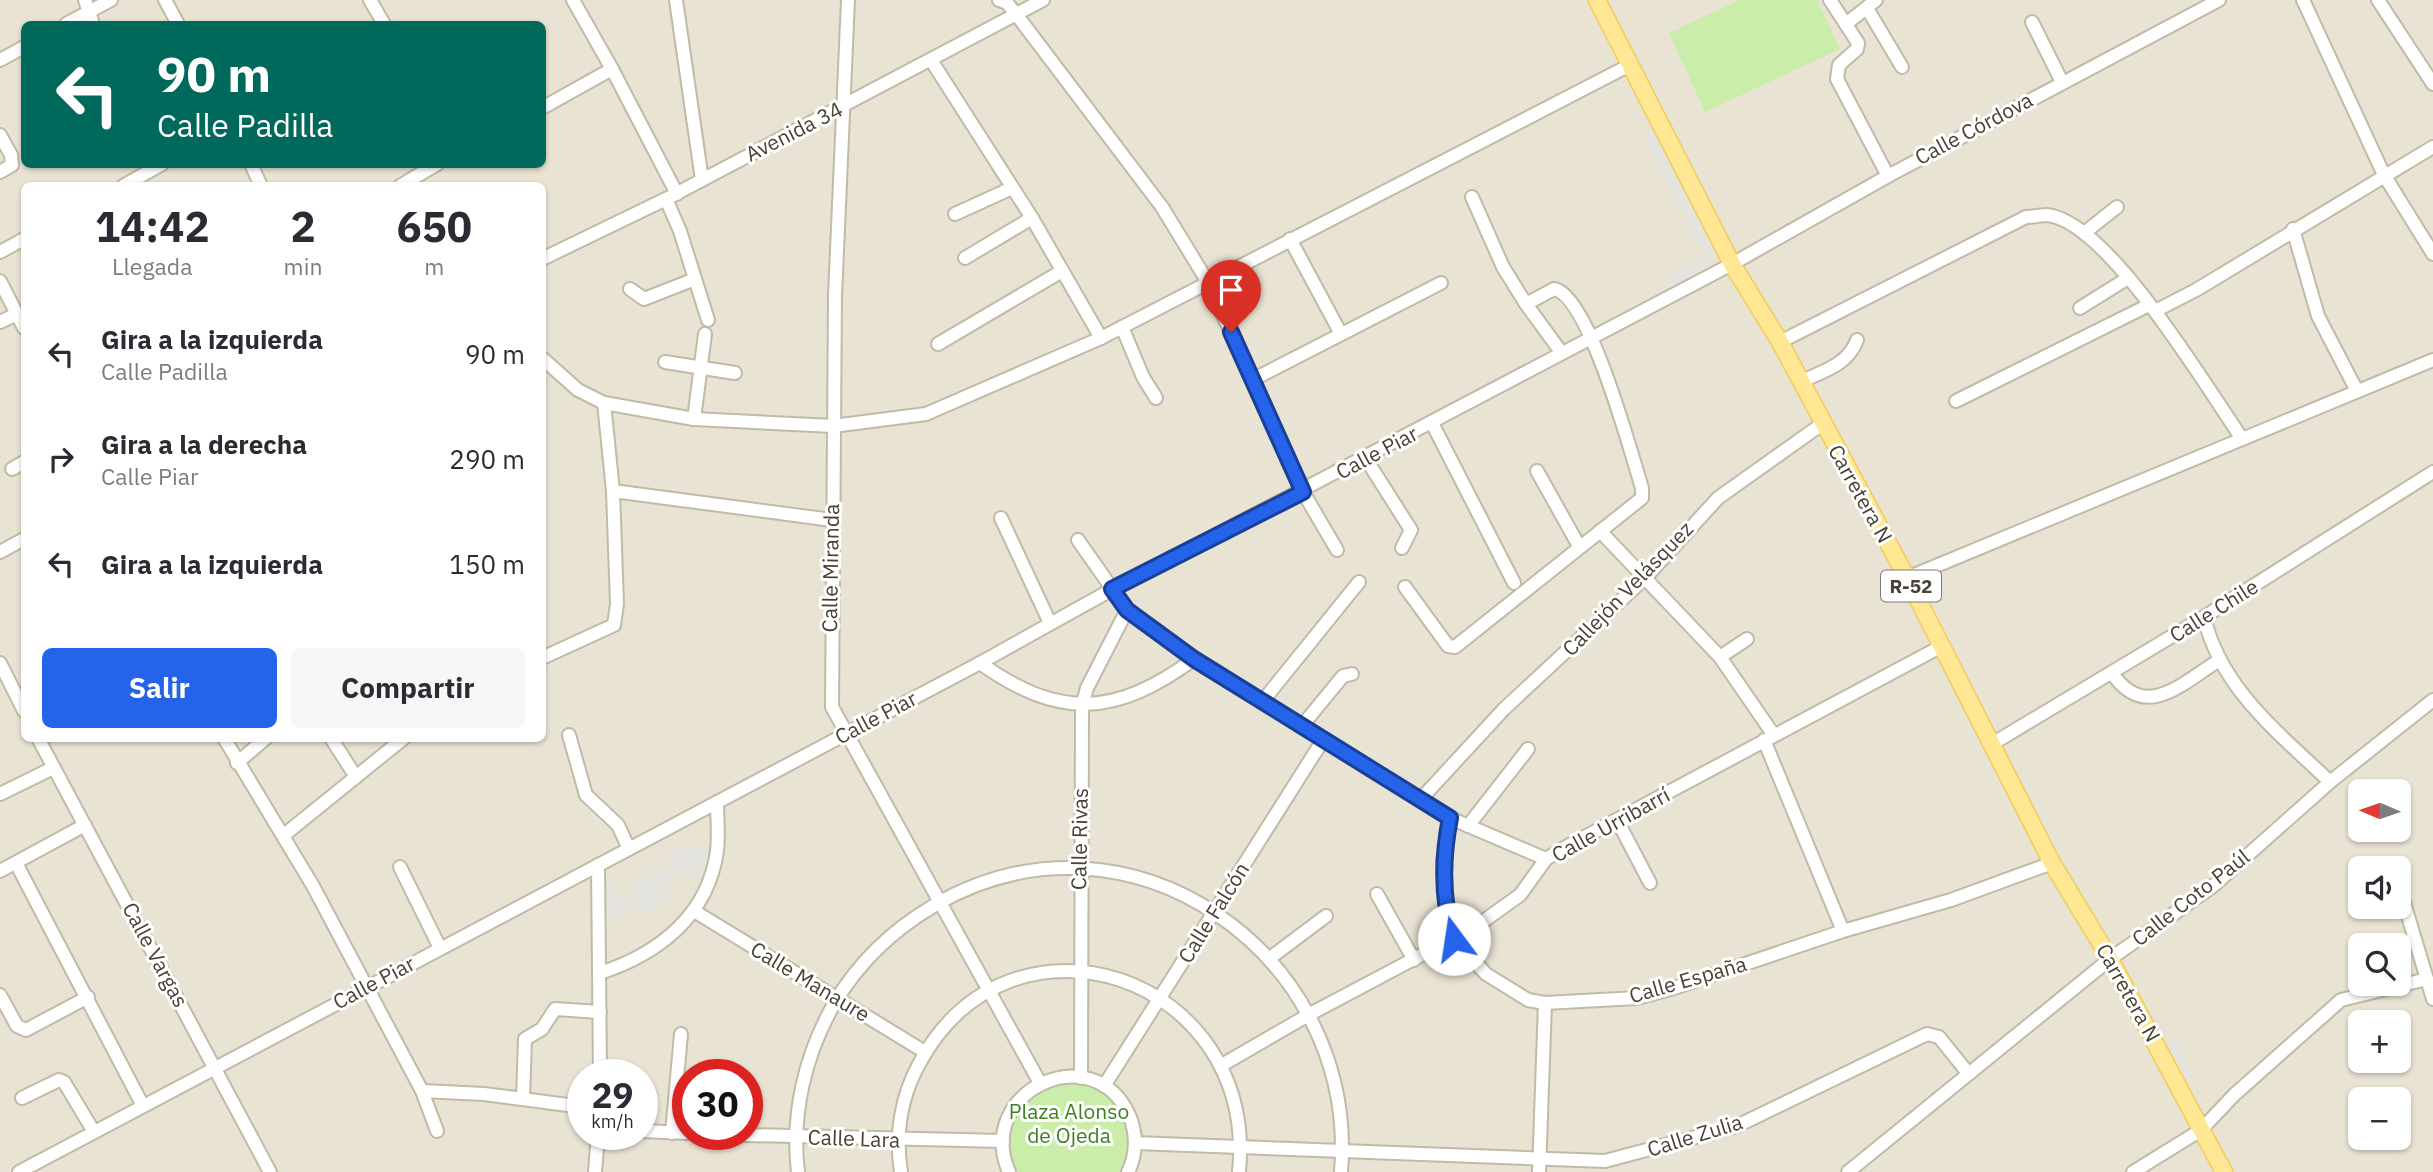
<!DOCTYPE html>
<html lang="es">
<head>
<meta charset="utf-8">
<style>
  :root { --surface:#fff; --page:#f7f7f7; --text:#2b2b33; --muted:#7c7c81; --accent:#2563eb }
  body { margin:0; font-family:"IBM Plex Sans",sans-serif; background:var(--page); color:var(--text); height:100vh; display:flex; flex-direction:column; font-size:26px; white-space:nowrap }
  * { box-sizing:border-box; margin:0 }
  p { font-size:23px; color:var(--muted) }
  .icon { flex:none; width:38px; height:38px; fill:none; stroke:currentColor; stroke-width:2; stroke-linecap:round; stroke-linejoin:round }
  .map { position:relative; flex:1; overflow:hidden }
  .side { position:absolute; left:21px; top:182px; width:525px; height:560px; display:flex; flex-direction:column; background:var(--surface); border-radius:10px; box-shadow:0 2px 5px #0004 }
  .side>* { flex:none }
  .banner { position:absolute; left:21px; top:21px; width:525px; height:147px; border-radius:10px; box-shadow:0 2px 5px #0004; background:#00695c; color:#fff; overflow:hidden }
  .needle { width:46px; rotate:272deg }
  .controls { position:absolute; left:2348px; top:779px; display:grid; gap:14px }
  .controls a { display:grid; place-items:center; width:63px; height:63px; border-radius:10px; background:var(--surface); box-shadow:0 2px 5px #0004; font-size:35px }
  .speed { position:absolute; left:567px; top:1059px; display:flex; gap:14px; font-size:35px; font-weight:700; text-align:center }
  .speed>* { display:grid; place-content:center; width:91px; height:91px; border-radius:50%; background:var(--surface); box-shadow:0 2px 5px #0004; line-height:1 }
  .speed small { font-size:18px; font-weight:400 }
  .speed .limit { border:10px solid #d22; background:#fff; color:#111 }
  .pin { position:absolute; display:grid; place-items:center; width:60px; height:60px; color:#fff; margin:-72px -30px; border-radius:50% 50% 50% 0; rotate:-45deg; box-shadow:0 0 7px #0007 }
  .pin .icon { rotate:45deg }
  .me { position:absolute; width:77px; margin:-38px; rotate:346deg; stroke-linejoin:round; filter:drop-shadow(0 0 5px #0008) }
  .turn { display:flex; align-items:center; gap:24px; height:147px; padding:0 21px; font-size:32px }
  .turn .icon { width:91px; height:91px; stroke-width:2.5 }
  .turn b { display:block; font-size:49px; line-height:60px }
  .eta { display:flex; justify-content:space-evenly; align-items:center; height:119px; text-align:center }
  .eta b { font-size:42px; font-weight:700; line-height:49px }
  .button { display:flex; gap:14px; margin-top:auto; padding:14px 21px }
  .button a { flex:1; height:80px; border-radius:10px; background:var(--accent); color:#fff; font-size:28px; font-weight:700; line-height:80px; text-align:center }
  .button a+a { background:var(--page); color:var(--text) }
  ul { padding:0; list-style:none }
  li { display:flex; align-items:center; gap:21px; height:105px; padding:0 21px }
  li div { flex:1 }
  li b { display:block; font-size:26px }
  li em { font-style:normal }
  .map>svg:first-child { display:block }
  .residential { fill:#e9e3d3; fill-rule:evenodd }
  .green { fill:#cbedaa }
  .parking { fill:#e5e3de }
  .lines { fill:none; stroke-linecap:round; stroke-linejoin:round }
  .minor-casing { stroke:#c1baa7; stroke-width:16 }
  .major-casing { stroke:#f0cb58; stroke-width:19 }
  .minor { stroke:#fff; stroke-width:12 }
  .major { stroke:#ffe794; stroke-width:16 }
  .route-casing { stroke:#184099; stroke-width:18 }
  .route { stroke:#2563eb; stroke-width:12 }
  .labels { text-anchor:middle; stroke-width:6; stroke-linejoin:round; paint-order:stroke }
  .shield { fill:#fff; stroke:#7f7a71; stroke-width:2 }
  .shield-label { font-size:19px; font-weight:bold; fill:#484134 }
  .street-label { font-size:21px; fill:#484134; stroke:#fff }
  .park-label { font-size:21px; fill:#3f8021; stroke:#fff }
</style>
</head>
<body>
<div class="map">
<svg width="2433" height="1172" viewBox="0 0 2433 1172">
  <rect width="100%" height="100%" fill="#f5f1e5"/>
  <!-- residential -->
  <path class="residential" d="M0,0H2433V1172H0ZM24,24H542V164H24ZM24,186H542V738H24ZM2361,791H2399V830H2361ZM2361,868H2399V906H2361ZM2361,945H2399V984H2361ZM2361,1022H2399V1060H2361ZM583,1074H642V1134H583ZM688,1074H747V1134H688ZM2361,1099H2399V1138H2361Z"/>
  <!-- green -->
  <g class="green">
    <polygon points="1739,0 1817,0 1840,49 1705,112 1669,33"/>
    <polygon points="1096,1082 1131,1121 1128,1172 1009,1172 1005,1127 1040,1083"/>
  </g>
  <!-- parking -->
  <g class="parking">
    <polygon points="1654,130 1716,252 1706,257 1710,267 1671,287 1666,277 1705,257 1644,136"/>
    <polygon points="706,841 706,848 710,848 701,879 670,876 670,900 639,917 635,909 607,921 607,876 620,900 630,898 635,885 668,865 668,855 687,843 689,848 693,845 696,849"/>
    <polygon points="2175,1041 2193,1074 2187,1078 2167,1044"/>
  </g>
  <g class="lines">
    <!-- minor casing -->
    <g class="minor-casing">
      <g id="minor">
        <polyline points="85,0 93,24"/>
        <polyline points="165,0 178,24"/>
        <polyline points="370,0 384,24"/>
        <polyline points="676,0 702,180"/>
        <polyline points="848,0 835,296 832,707 1040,1083"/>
        <polyline points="999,0 1007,3 1016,14 1162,207 1209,284 1303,492 1337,550"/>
        <polyline points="1830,0 1858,43 1857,49 1839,65 1837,79 1888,176"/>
        <polyline points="2303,0 2384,175 2433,254"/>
        <polyline points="2378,0 2433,84"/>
        <polyline points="1868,10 1902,67"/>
        <polyline points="2032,22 2062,82"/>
        <polyline points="66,24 111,0"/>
        <polyline points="1846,24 1876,0"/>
        <polyline points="0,60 24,47"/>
        <polyline points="931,60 1032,218 1101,338"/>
        <polyline points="612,69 677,194"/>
        <polyline points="542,108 612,69 573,0"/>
        <polyline points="0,135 11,155 12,165 0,172"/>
        <polyline points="251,164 261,186"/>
        <polyline points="123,186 162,164"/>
        <polyline points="400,186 437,164"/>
        <polyline points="1472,197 1503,267 1526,304"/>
        <polyline points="666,199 680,231 708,320"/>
        <polyline points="955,214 1012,188"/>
        <polyline points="2293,229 2318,316 2357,391"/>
        <polyline points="2084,233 2117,207"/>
        <polyline points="1290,239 1341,334"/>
        <polyline points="0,252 24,239"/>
        <polyline points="965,258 1032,218"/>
        <polyline points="542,259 666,199 1043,0"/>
        <polyline points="0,281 24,328"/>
        <polyline points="630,289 644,299 695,279"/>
        <polyline points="2080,308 2128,278"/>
        <polyline points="2155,311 2196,290 2433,147"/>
        <polyline points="0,322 17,314"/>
        <polyline points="1122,327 1143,377 1156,398"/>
        <path d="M1780,342L2026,217C2033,217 2041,215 2047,215C2108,221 2206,387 2241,437"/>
        <polyline points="938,344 1062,271"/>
        <polyline points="542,358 578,390 604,403 613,491 617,604 614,625 542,658"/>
        <polyline points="665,362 735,373"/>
        <polyline points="1252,380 1441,283"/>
        <path d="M1800,382C1823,371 1848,365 1857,340"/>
        <polyline points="1956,401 2149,305"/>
        <polyline points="604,403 694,419 833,426 926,414 1101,338 1630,65"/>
        <polyline points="694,419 705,334"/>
        <polyline points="1432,423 1514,583"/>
        <polyline points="1366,459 1411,530 1402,548"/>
        <polyline points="12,469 24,462"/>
        <polyline points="1537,471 1579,546"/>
        <polyline points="613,491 832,520"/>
        <polyline points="1001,518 1050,623"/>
        <polyline points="1600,531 1720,657 1773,734"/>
        <polyline points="1078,540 1127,610 1194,659 1450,818 1546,859"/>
        <polyline points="0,552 24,539"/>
        <polyline points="1907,578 2433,360"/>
        <path d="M1405,587L1448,646L1455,647L1642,498V488C1631,453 1589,295 1554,289L1526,304L1561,352"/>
        <path d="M2204,617C2221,689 2279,733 2330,782"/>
        <polyline points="1720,657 1747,639"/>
        <polyline points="0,663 24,711"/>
        <path d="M980,663C1060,720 1116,716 1194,659"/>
        <path d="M2112,673C2145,722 2181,684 2218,661"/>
        <polyline points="1262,702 1359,582"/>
        <polyline points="1301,727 1343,676 1352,674"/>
        <polyline points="569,735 586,795 618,825 629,849"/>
        <polyline points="38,738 270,1172"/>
        <polyline points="224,738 313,886 422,1091 437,1131"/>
        <polyline points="331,738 356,777"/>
        <polyline points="1764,740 1843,931"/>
        <polyline points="1992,744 2204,617 2433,472"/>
        <polyline points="237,763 266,738"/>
        <polyline points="0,794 53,768"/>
        <polyline points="1420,800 1504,709 1646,577 1718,498 1822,424"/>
        <polyline points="1450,818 1443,861 1446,914 1454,939 1486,974 1528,1000 1545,1003 1637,998 1674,988 1843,931 1951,900 2052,863"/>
        <polyline points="1617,820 1650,883"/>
        <polyline points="1468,826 1528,749"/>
        <polyline points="284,835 404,738"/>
        <polyline points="16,863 143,1106"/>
        <polyline points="598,865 600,1074"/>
        <polyline points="2393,866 2394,868"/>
        <polyline points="400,867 440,948"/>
        <polyline points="0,871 85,825"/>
        <polyline points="2399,886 2433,999"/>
        <polyline points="1377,894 1414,960"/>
        <polyline points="694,911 925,1052"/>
        <polyline points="1270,958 1326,916"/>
        <path d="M600,973C658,954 708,916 717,851C719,835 717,818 717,802"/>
        <polyline points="0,995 17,1026 26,1030 88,997"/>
        <polyline points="1222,1065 1310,1014 1478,925 1520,895 1546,859 1562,849 1942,646"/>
        <polyline points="1081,1078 1082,706 1087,688 1127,610"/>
        <polyline points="1104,1086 1323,740"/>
        <polyline points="422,1091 484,1094 583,1107"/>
        <polyline points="22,1098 59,1080 64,1082 94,1132"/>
        <polyline points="523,1099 525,1039 542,1029 555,1009 600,1012"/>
        <polyline points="642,1131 688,1133"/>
        <polyline points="672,1133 681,1034"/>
        <polyline points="705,1134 1003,1141"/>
        <polyline points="1135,1143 1605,1161 1737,1126 1927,1034 1939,1037 1968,1073"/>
        <polyline points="19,1172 980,663 1113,589 1732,264 1888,176 2219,0"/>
        <polyline points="595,1172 598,1134"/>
        <path d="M798,1172C791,1114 805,1055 834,1004C858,963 894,929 935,905C1129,792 1359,955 1341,1172"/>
        <path d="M901,1172C895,1135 901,1097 919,1064C1011,892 1258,976 1239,1172"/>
        <path d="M1009,1172C974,1091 1093,1036 1129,1115C1137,1133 1137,1154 1128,1172"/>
        <polyline points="1539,1172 1545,1003"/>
        <polyline points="1848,1172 2110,959 2213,886 2330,782 2433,700"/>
        <polyline points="2133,1172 2201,1130 2234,1095 2341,1000 2427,979"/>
      </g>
    </g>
    <!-- major casing -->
    <g class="major-casing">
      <polyline id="major" points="1597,0 1732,264 1780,342 1907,578 2052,863 2110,959 2224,1172"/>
    </g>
    <!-- minor -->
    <use href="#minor" class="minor"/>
    <!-- major -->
    <use href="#major" class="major"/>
  </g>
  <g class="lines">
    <!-- route casing -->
    <g class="route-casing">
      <path id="route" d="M1231,332L1303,492L1112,589L1127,610L1194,659L1450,818C1442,859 1441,899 1454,939"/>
    </g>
    <!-- route -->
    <use href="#route" class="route"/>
  </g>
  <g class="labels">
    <!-- shield labels -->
    <rect class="shield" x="1881" y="570.5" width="60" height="31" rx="5"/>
    <g class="shield-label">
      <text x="1911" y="593">R-52</text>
    </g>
    <!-- street labels -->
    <g class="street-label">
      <text transform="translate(1974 129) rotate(-28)" y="7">Calle Córdova</text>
      <text transform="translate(794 132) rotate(-27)" y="7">Avenida 34</text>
      <text transform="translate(1377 453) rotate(-28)" y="7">Calle Piar</text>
      <text transform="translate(1860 494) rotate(61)" y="7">Carretera N</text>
      <text transform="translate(831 568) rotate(-89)" y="7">Calle Miranda</text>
      <text transform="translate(1628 589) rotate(-46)" y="7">Callejón Velásquez</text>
      <text transform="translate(2214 611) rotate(-32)" y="7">Calle Chile</text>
      <text transform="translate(876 718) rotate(-28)" y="7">Calle Piar</text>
      <text transform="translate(1611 825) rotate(-29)" y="7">Calle Urribarrí</text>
      <text transform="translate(1080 839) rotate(-89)" y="7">Calle Rivas</text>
      <text transform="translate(2191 898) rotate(-38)" y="7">Calle Coto Paúl</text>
      <text transform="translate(1214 913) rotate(-58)" y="7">Calle Falcón</text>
      <text transform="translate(155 955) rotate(62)" y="7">Calle Vargas</text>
      <text transform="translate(1688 980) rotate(-16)" y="7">Calle España</text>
      <text transform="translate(810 982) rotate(31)" y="7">Calle Manaure</text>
      <text transform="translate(374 983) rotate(-28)" y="7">Calle Piar</text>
      <text transform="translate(2128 993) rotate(61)" y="7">Carretera N</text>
      <text transform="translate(1695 1136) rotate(-17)" y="7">Calle Zulia</text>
      <text transform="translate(854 1139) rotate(2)" y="7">Calle Lara</text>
    </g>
    <!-- park labels -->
    <g class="park-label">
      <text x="1069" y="1119">Plaza Alonso<tspan x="1069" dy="24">de Ojeda</tspan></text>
    </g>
  </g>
</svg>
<div class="controls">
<a><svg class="needle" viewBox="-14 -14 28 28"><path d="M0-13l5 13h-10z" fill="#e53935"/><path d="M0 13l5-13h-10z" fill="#7c7c81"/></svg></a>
<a><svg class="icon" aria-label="sound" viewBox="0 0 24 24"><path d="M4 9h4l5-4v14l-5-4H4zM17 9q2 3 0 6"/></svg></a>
<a><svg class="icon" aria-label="search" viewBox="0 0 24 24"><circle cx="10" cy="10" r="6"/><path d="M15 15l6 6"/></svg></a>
<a>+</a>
<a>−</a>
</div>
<div class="speed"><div>29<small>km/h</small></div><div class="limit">30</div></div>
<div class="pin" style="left:1231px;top:332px;background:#d93025"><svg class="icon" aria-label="arrive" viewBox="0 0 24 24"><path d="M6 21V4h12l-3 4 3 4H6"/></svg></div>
<svg class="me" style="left:1454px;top:939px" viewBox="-20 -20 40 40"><circle r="19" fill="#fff"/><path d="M0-13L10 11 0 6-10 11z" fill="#2563eb"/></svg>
<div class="banner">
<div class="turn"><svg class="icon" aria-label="left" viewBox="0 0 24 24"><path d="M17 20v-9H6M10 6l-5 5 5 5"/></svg><div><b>90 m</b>Calle Padilla</div></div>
</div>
<section class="side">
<div class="eta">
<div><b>14:42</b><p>Llegada</p></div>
<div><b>2</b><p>min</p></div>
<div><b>650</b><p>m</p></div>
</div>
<ul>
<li><svg class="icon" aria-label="left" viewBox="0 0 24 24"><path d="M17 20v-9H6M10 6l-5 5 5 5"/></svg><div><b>Gira a la izquierda</b><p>Calle Padilla</p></div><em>90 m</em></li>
<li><svg class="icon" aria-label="right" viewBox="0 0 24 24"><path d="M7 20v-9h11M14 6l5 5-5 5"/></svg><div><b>Gira a la derecha</b><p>Calle Piar</p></div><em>290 m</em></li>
<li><svg class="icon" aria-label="left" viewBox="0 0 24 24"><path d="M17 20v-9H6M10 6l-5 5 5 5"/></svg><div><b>Gira a la izquierda</b></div><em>150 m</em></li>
</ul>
<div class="button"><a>Salir</a><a>Compartir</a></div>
</section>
</div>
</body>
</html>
